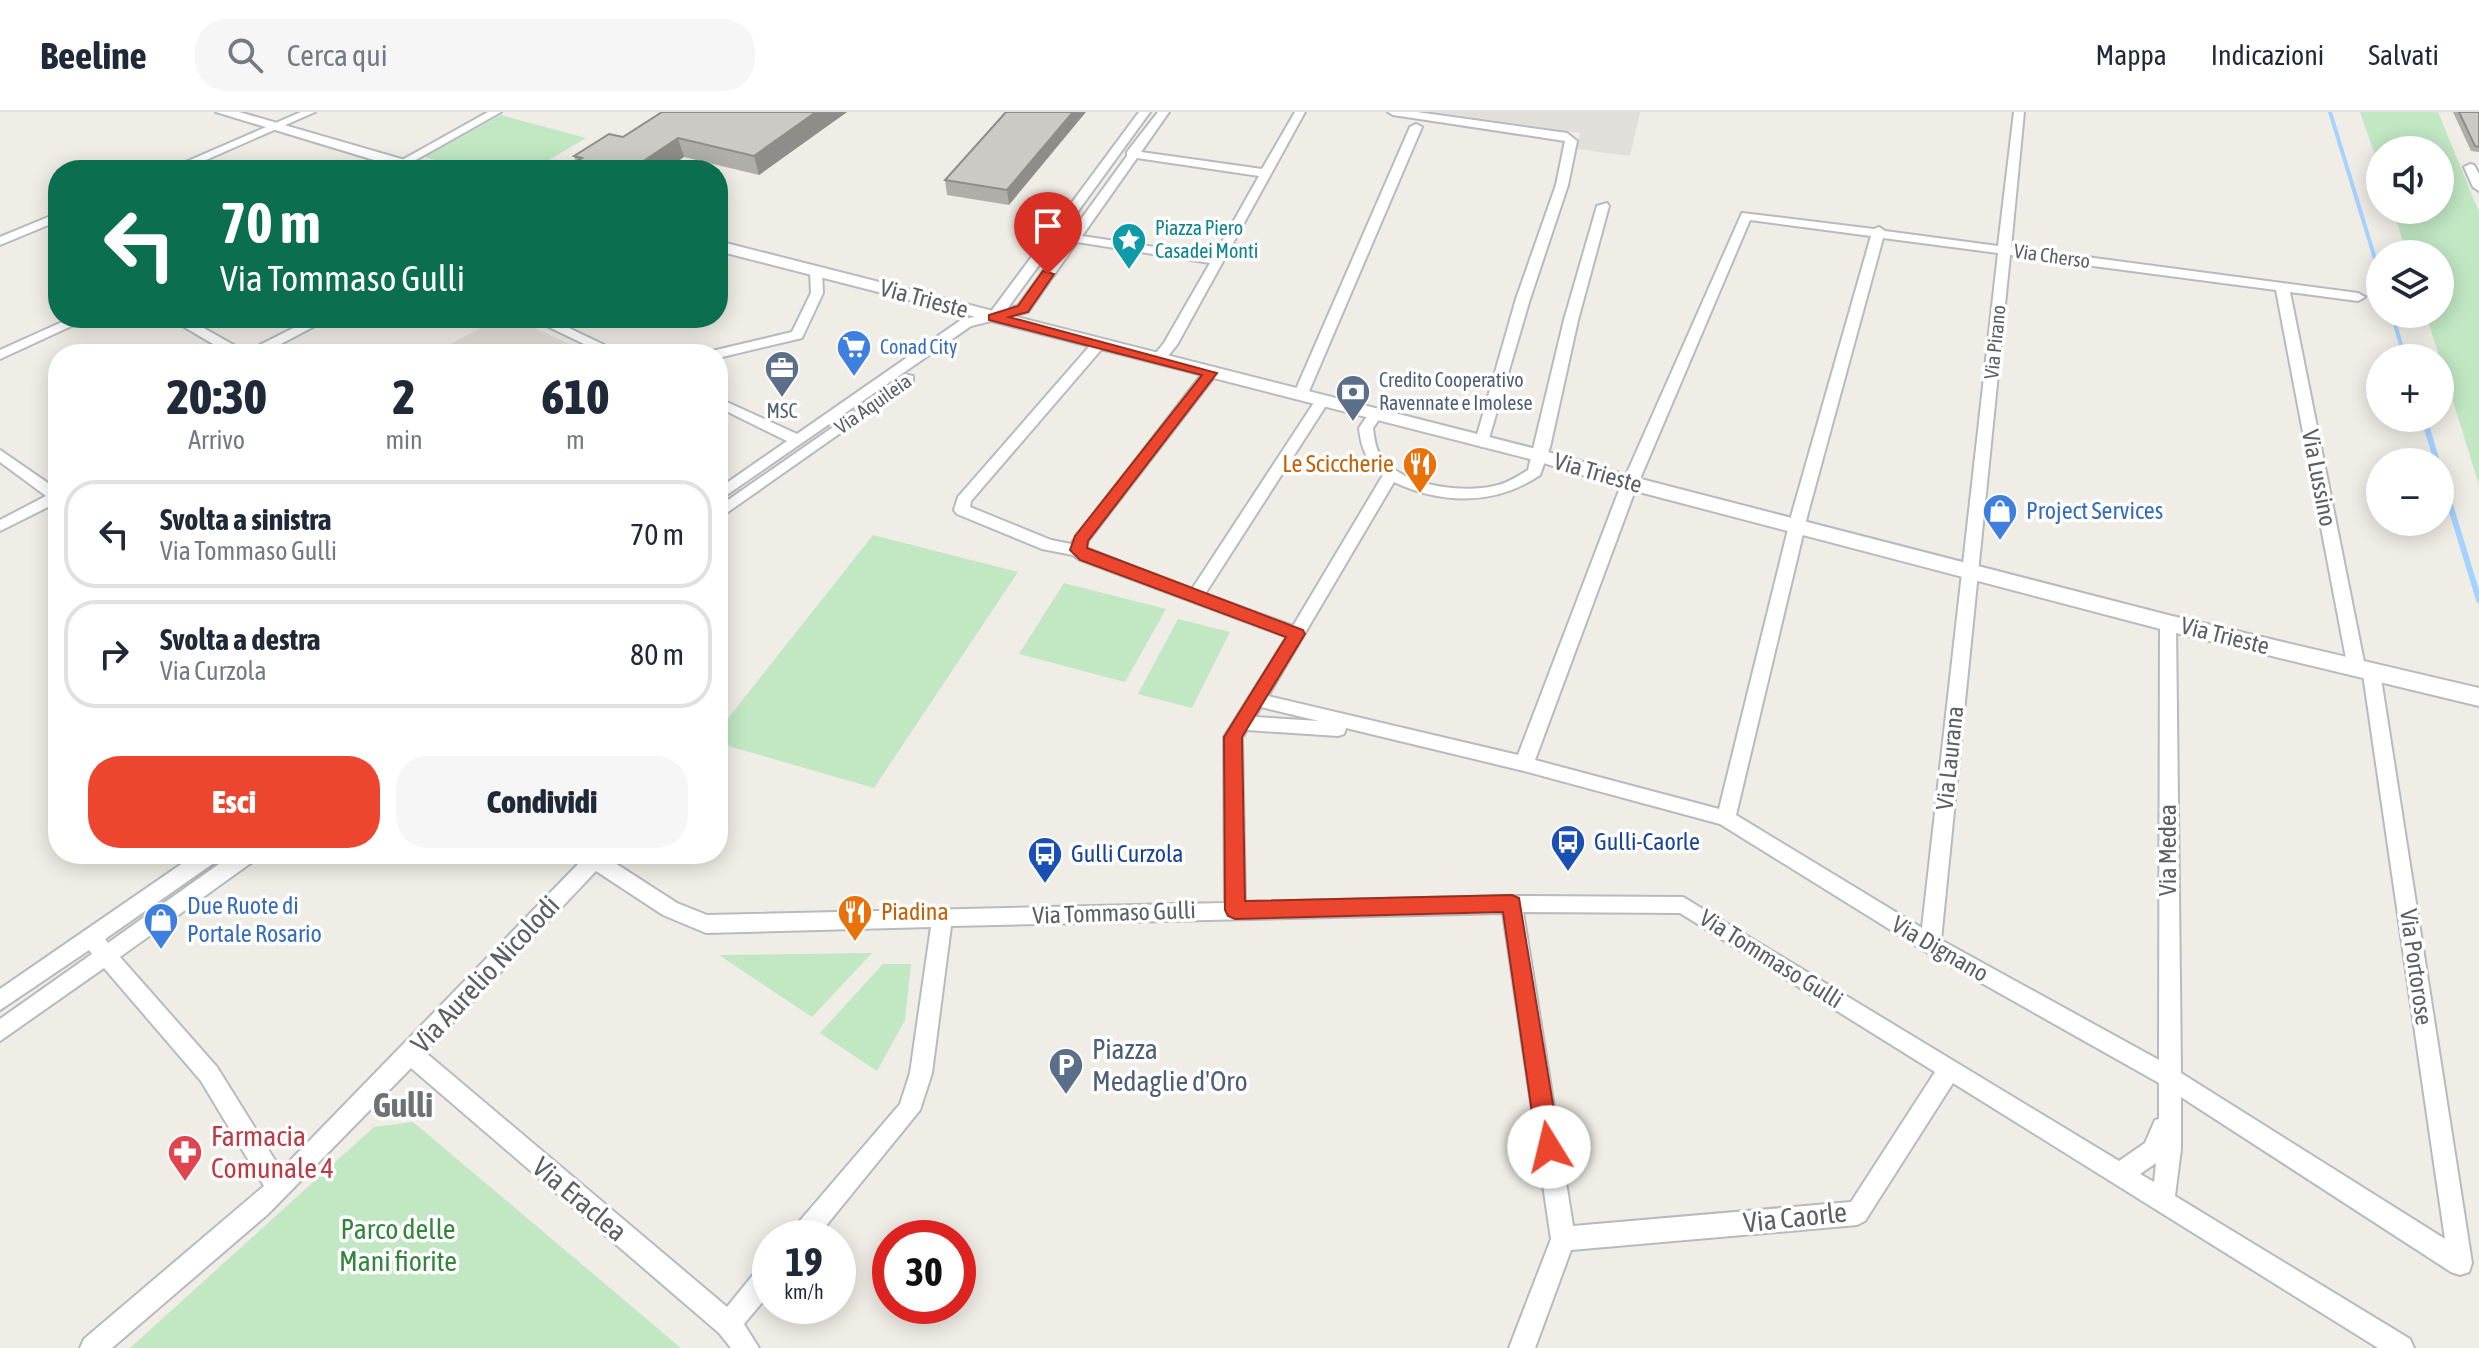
<!DOCTYPE html>
<html lang="it">
<head>
<meta charset="utf-8">
<style>
  :root { --surface:#fff; --page:#f6f6f7; --text:#1f2937; --muted:#747a83; --line:#e0e1e3; --accent:#ec462e }
  body { margin:0; font-family:"Asap Condensed",sans-serif; background:var(--page); color:var(--text); height:100vh; display:flex; flex-direction:column; font-size:30px; white-space:nowrap }
  * { box-sizing:border-box; margin:0 }
  p { font-size:26px; color:var(--muted) }
  .icon { flex:none; width:44px; height:44px; fill:none; stroke:currentColor; stroke-width:2; stroke-linecap:round; stroke-linejoin:round }
  .map { position:relative; flex:1; overflow:hidden }
  .sheet { position:absolute; left:48px; top:232px; width:680px; height:520px; display:flex; flex-direction:column; background:var(--surface); border-radius:32px; box-shadow:0 4px 20px #0003 }
  .sheet>* { flex:none }
  .hud { position:absolute; left:48px; top:48px; width:680px; height:168px; border-radius:32px; box-shadow:0 4px 20px #0003; background:#0b6e4f; color:#fff; overflow:hidden }
  .controls { position:absolute; left:2366px; top:24px; display:grid; gap:16px }
  .controls a { display:grid; place-items:center; width:88px; height:88px; border-radius:50%; background:var(--surface); box-shadow:0 4px 20px #0003; font-size:40px }
  .speed { position:absolute; left:752px; top:1108px; display:flex; gap:16px; font-size:40px; font-weight:700; text-align:center }
  .speed>* { display:grid; place-content:center; width:104px; height:104px; border-radius:50%; background:var(--surface); box-shadow:0 4px 20px #0003; line-height:1 }
  .speed small { font-size:20px; font-weight:400 }
  .speed .limit { border:12px solid #d22; background:#fff; color:#111 }
  .pin { position:absolute; display:grid; place-items:center; width:68px; height:68px; color:#fff; margin:-82px -34px; border-radius:50% 50% 50% 0; rotate:-45deg; box-shadow:0 0 8px #0007 }
  .pin .icon { rotate:45deg }
  .me { position:absolute; width:88px; margin:-44px; rotate:351deg; stroke-linejoin:round; filter:drop-shadow(0 0 6px #0008) }
  .turn { display:flex; align-items:center; gap:28px; height:168px; padding:0 40px; font-size:36px }
  .turn .icon { width:104px; height:104px; stroke-width:2.5 }
  .turn b { display:block; font-size:56px; line-height:68px }
  .eta { display:flex; justify-content:space-evenly; align-items:center; height:136px; text-align:center }
  .eta b { font-size:48px; font-weight:800; line-height:56px }
  .primary-button { display:flex; gap:16px; margin-top:auto; padding:16px 40px }
  .primary-button a { flex:1; height:92px; border-radius:32px; background:var(--accent); color:#fff; font-size:32px; font-weight:800; line-height:92px; text-align:center }
  .primary-button a+a { background:var(--page); color:var(--text) }
  ul { padding:0; list-style:none }
  li { display:flex; align-items:center; gap:24px; height:108px; margin:0 16px 12px; padding:0 24px; border:4px solid var(--line); border-radius:32px }
  li div { flex:1 }
  li b { display:block; font-size:30px }
  li em { font-style:normal }
  header { display:flex; align-items:center; gap:48px; box-sizing:border-box; height:112px; padding:0 40px; background:var(--surface); border-bottom:2px solid var(--line) }
  header strong { font-size:38px }
  nav { display:flex; gap:44px; margin-inline-start:auto; font-size:28px }
  .search { width:560px; height:72px; background:var(--page); display:flex; align-items:center; gap:20px; box-sizing:border-box; padding:0 28px; border-radius:32px; color:var(--muted); font-size:30px }
  .map>svg:first-child { display:block }
  .industrial { fill:#e0dfd9 }
  .education { fill:#e1dfd5 }
  .green { fill:#c1e7c3 }
  .lines { fill:none; stroke-linecap:round; stroke-linejoin:round }
  .stream-far1 { stroke:#a5d3ff; stroke-width:4 }
  .stream { stroke:#a5d3ff; stroke-width:6 }
  .minor-casing { stroke:#b7babf; stroke-width:4 }
  .tertiary-casing { stroke:#b7babf; stroke-width:4 }
  .minor { fill:#fff; fill-rule:evenodd }
  .tertiary { fill:#fff; fill-rule:evenodd }
  .wall { fill:#afaea9 }
  .shaded-wall { fill:#8f8d89 }
  .building { fill:#cccac4; stroke:#8f8d89; stroke-width:2 }
  .route { fill:#ec462e; stroke:#992e1e; stroke-width:2 }
  .labels { text-anchor:middle; stroke-width:7; stroke-linejoin:round; paint-order:stroke }
  .far-culture-label { font-size:20px; fill:#0d838f; stroke:#fff; text-anchor:start }
  .far-street-label { font-size:20px; fill:#5c6065; stroke:#fff }
  .far-shop-label { font-size:20px; fill:#366cbe; stroke:#fff; text-anchor:start }
  .far-service-label { font-size:20px; fill:#4e5e75; stroke:#fff; text-anchor:start }
  .street-label { font-size:24px; fill:#5c6065; stroke:#fff }
  .food-label { font-size:24px; fill:#c56008; stroke:#fff; text-anchor:end }
  .shop-label { font-size:24px; fill:#366cbe; stroke:#fff; text-anchor:start }
  .transit-label { font-size:24px; fill:#164399; stroke:#fff; text-anchor:start }
  .near-street-label { font-size:28px; fill:#5c6065; stroke:#fff }
  .near-service-label { font-size:28px; fill:#4e5e75; stroke:#fff; text-anchor:start }
  .near-health-label { font-size:28px; fill:#be3a42; stroke:#fff; text-anchor:start }
  .near-park-label { font-size:28px; fill:#34853c; stroke:#fff }
  .near-quarter-label { font-size:34px; font-weight:bold; fill:#6d7277; stroke:#fff }
</style>
</head>
<body>
<header>
<strong>Beeline</strong>
<div class="search"><svg class="icon" aria-label="search" viewBox="0 0 24 24"><circle cx="10" cy="10" r="6"/><path d="M15 15l6 6"/></svg>Cerca qui</div>
<nav><a>Mappa</a><a>Indicazioni</a><a>Salvati</a></nav>
</header>
<div class="map">
<svg width="2479" height="1236" viewBox="0 0 2479 1236">
  <rect width="100%" height="100%" fill="#efede5"/>
  <!-- industrial -->
  <polygon class="industrial" points="1436,0 1640,0 1630,44 1577,37 1580,21"/>
  <!-- education -->
  <polygon class="education" points="499,206 514,206 589,242 432,242"/>
  <!-- green -->
  <g class="green">
    <polygon points="2360,0 2438,0 2479,100 2479,373 2426,202 2440,202 2440,142 2407,142 2393,98 2440,98 2440,38 2380,38 2380,57"/>
    <polygon points="501,3 586,26 532,58 471,58 424,45"/>
    <polygon points="873,423 1018,460 874,676 718,631 718,619"/>
    <polygon points="1064,471 1166,497 1125,570 1019,542"/>
    <polygon points="1178,507 1230,520 1192,596 1138,582"/>
    <polygon points="872,841 812,905 719,843"/>
    <polygon points="883,852 911,852 905,908 877,959 820,921"/>
    <polygon points="413,1010 681,1236 130,1236 374,1015"/>
  </g>
  <g class="lines">
    <!-- stream-far1 -->
    <g class="stream-far1">
      <polyline points="2330,0 2380,163"/>
      <polyline points="2392,202 2405,246"/>
    </g>
    <!-- stream -->
    <g class="stream">
      <polyline points="2424,306 2437,350"/>
      <polyline points="2440,360 2479,488"/>
    </g>
    <!-- minor casing -->
    <g class="minor-casing">
      <g id="minor">
        <polygon points="301,0 315,0 183,58 167,58"/>
        <polygon points="488,0 501,0 405,54 395,52"/>
        <path d="M1139,0H1150L1007,197L1018,194L1127,44V40L1158,0H1169L1141,40L1262,57L1295,0H1305L1177,233L1163,250L1158,251L1151,247L1164,231L1210,151L1077,130L1028,200L971,214L718,389V377L787,329L718,295V286L797,322L961,208L990,201ZM1137,46L1259,64L1214,144L1082,124Z"/>
        <polygon points="1388,0 1417,0 1567,21 1577,29 1568,73 1530,187 1487,333 1482,335 1475,330 1516,187 1556,73 1565,29 1393,3"/>
        <path d="M2014,0H2024L2011,135L2358,181L2365,185L2358,189L2290,180L2365,555L2377,556L2380,560L2472,1151L2469,1160L2460,1163L2451,1160L2181,985V1037L2175,1084L2410,1227L2414,1236H2378L1953,971L1865,1109L1857,1113L1571,1138L1535,1236H1509L1551,1127L1503,801L951,814L932,961L920,998L816,1126H788L792,1118L900,992L910,961L931,815L706,821L663,803L596,759L425,940L727,1195L761,1153L770,1150V1181L744,1212L759,1236H731L719,1221L411,956L268,1102L112,1236H80L84,1227L264,1074L201,969L104,856L0,929V907L92,842L89,838L0,898V877L196,742H221L218,748L105,827L108,831L233,742H258L255,748L120,845L217,955L281,1058L581,749L576,742H601L677,791L707,803L1225,791L1224,625L1287,525L1080,448L1073,443L1042,437L957,402L954,398L958,385L1094,229L1099,228L1106,232L971,389L970,395L1051,428L1071,432L1205,258H1215V264L1088,429L1086,436L1192,477L1317,286H1327L1329,289L1205,482L1293,514L1383,363C1367,350 1361,336 1359,316L1370,300H1380L1382,303L1373,316C1374,324 1375,334 1379,341C1396,373 1461,382 1494,374C1507,372 1518,364 1528,358L1564,208L1597,94L1607,91L1609,94L1578,208L1550,335L1540,363C1496,393 1442,393 1394,370L1268,584L1518,643L1618,381L1742,101L1874,117L1879,115L1885,119L1998,134ZM1750,108L1871,124L1792,401L1719,697L1535,648L1634,381ZM1883,126L1998,141L1922,816L1736,703L1808,401ZM2010,143L2276,178L2348,557L2351,561L2363,562L2445,1127L2181,961L2176,511L2174,507L2168,505L2160,511L2159,948L1941,828ZM1261,595L1319,609L1255,605ZM1346,616L1524,659L1720,712L1923,838L2159,971V1007L2155,1008L2145,1031L2119,1049L1683,785L1512,784L1245,790L1242,626L1247,618L1338,624L1344,622ZM1523,800L1680,801L1935,960L1851,1090L1573,1114ZM2156,1051L2154,1070L2140,1062Z"/>
        <polygon points="1416,12 1422,15 1307,284 1305,287 1295,287 1293,284 1410,15"/>
        <polygon points="2470,52 2474,53 2479,62 2479,79 2473,75 2464,55"/>
        <polygon points="58,101 58,109 0,133 0,125"/>
        <polygon points="816,155 822,159 823,181 802,226 718,246 718,242 710,242 712,239 792,220 811,181 810,159"/>
        <polygon points="71,206 89,206 0,247 0,238"/>
        <polygon points="169,206 186,206 246,240 313,206 330,206 262,242 230,242"/>
        <polygon points="530,206 548,206 623,242 605,242"/>
        <polygon points="908,263 913,264 913,270 718,407 718,395"/>
        <polygon points="0,338 58,378 58,390 0,419 0,408 46,384 0,350"/>
      </g>
    </g>
    <!-- tertiary casing -->
    <g class="tertiary-casing">
      <g id="tertiary">
        <polygon points="216,0 239,0 429,55 432,58 407,58"/>
        <polygon points="718,129 1548,340 1637,366 2168,503 2479,576 2479,594 2168,519 1624,376 1534,348 718,139"/>
      </g>
    </g>
    <!-- minor -->
    <use href="#minor" class="minor"/>
    <!-- tertiary -->
    <use href="#tertiary" class="tertiary"/>
  </g>
  <!-- wall -->
  <g class="wall">
    <polygon points="662,0 847,0 759,63 684,45 665,58 565,58 564,56 576,50 574,44 623,25"/>
    <polygon points="1006,0 1009,93 947,83 945,68"/>
    <polygon points="2453,0 2479,0 2479,40 2471,39"/>
  </g>
  <!-- shaded-wall -->
  <g class="shaded-wall">
    <polygon points="816,0 847,0 759,63 754,44"/>
    <polygon points="1073,0 1086,0 1009,93 1007,78"/>
    <polygon points="678,26 684,45 665,58 630,58"/>
  </g>
  <!-- building -->
  <g class="building">
    <polygon points="662,0 816,0 754,44 678,26 630,58 570,58 564,56 582,46 574,44 609,22 623,25"/>
    <polygon points="1006,0 1073,0 1007,78 945,68"/>
    <polygon points="2459,0 2479,0 2479,35 2475,34"/>
    <polygon points="179,237 200,240 201,242 150,242"/>
  </g>
  <!-- route -->
  <polygon class="route" points="1043,159 1054,162 1028,200 1009,205 1217,261 1088,429 1087,436 1303,518 1305,522 1242,625 1245,789 1512,783 1519,786 1560,1035 1557,1043 1549,1046 1541,1043 1537,1035 1503,800 1235,807 1228,804 1225,798 1224,625 1286,525 1080,448 1070,438 1075,424 1202,263 989,208 989,203 1018,194"/>
  <!-- icons -->
  <defs>
    <g id="sight-pin" transform="scale(1.8)"><path d="M0 17L-7.5 6A9.5 9.5 0 1 1 7.5 6Z" fill="#0f9aa8" stroke="#fff"/><path d="M0-6L1.8-2.2L6-1.7L2.9 1.2L3.7 5.4L0 3.3L-3.7 5.4L-2.9 1.2L-6-1.7L-1.8-2.2Z" fill="#fff"/></g>
    <g id="supermarket-pin" transform="scale(1.8)"><path d="M0 17L-7.5 6A9.5 9.5 0 1 1 7.5 6Z" fill="#3f7fe0" stroke="#fff"/><path d="M-6-5.5h2.5l.6 2H6L4.5 2H-2.5L-4.4-4H-6ZM-1.5 3.2a1.3 1.3 0 1 0 .1 0ZM3 3.2a1.3 1.3 0 1 0 .1 0Z" fill="#fff"/></g>
    <g id="office-pin" transform="scale(1.8)"><path d="M0 17L-7.5 6A9.5 9.5 0 1 1 7.5 6Z" fill="#5c6f8a" stroke="#fff"/><path d="M-6-3h4V-5.5h4V-3h4V5H-6ZM-1-4.5V-3h2v-1.5ZM-6 0V1H6V0Z" fill="#fff"/></g>
    <g id="bank-pin" transform="scale(1.8)"><path d="M0 17L-7.5 6A9.5 9.5 0 1 1 7.5 6Z" fill="#5c6f8a" stroke="#fff"/><path d="M-6-4H6V4H-6ZM0-2.3a2.3 2.3 0 1 0 0 4.6a2.3 2.3 0 1 0 0-4.6Z" fill="#fff"/></g>
    <g id="restaurant-pin" transform="scale(1.8)"><path d="M0 17L-7.5 6A9.5 9.5 0 1 1 7.5 6Z" fill="#e8710a" stroke="#fff"/><path d="M-5-6h1v4h1v-4h1v4h1v-4h1v5L-1.5 .5V6h-2V.5L-5-1ZM5-6V6H3V1.5H1.5Q1.5-4 5-6Z" fill="#fff"/></g>
    <g id="shop-pin" transform="scale(1.8)"><path d="M0 17L-7.5 6A9.5 9.5 0 1 1 7.5 6Z" fill="#3f7fe0" stroke="#fff"/><path d="M-5-2.5h2.3a2.7 3.5 0 0 1 5.4 0H5L5.5 6h-11ZM-1.5-2.5h3a1.5 2.3 0 0 0-3 0Z" fill="#fff"/></g>
    <g id="bus-pin" transform="scale(1.8)"><path d="M0 17L-7.5 6A9.5 9.5 0 1 1 7.5 6Z" fill="#1a4fb4" stroke="#fff"/><path d="M-5-6H5V4H4V6H2V4H-2V6H-4V4H-5ZM-3.5-4V0h7V-4ZM-3.5 1.2v1.5H-2V1.2ZM2 1.2v1.5H3.5V1.2Z" fill="#fff"/></g>
    <g id="parking-pin" transform="scale(1.8)"><path d="M0 17L-7.5 6A9.5 9.5 0 1 1 7.5 6Z" fill="#5c6f8a" stroke="#fff"/><path d="M-3.5-5.5H1a3.5 3.5 0 0 1 0 7H-1V5.5H-3.5ZM-1-3.4V-.6H.8a1.4 1.4 0 0 0 0-2.8Z" fill="#fff"/></g>
    <g id="pharmacy-pin" transform="scale(1.8)"><path d="M0 17L-7.5 6A9.5 9.5 0 1 1 7.5 6Z" fill="#e0444e" stroke="#fff"/><path d="M-2-6h4v4h4v4h-4v4h-4v-4h-4v-4h4Z" fill="#fff"/></g>
  </defs>
  <g fill-rule="evenodd">
    <use href="#sight-pin" x="1129" y="128"/>
    <use href="#supermarket-pin" x="854" y="235"/>
    <use href="#office-pin" x="782" y="256"/>
    <use href="#bank-pin" x="1353" y="280"/>
    <use href="#restaurant-pin" x="1420" y="352"/>
    <use href="#shop-pin" x="2000" y="399"/>
    <use href="#bus-pin" x="1568" y="730"/>
    <use href="#bus-pin" x="1045" y="742"/>
    <use href="#restaurant-pin" x="855" y="800"/>
    <use href="#shop-pin" x="161" y="808"/>
    <use href="#parking-pin" x="1066" y="953"/>
    <use href="#pharmacy-pin" x="185" y="1040"/>
  </g>
  <g class="labels">
    <!-- far-culture labels -->
    <g class="far-culture-label">
      <text x="1155" y="123">Piazza Piero<tspan x="1155" dy="23">Casadei Monti</tspan></text>
    </g>
    <!-- far-street labels -->
    <g class="far-street-label">
      <text transform="translate(2052 144) rotate(8)" y="7">Via Cherso</text>
      <text transform="translate(1995 230) rotate(-84)" y="7">Via Pirano</text>
      <text transform="translate(873 292) rotate(-35)" y="7">Via Aquileia</text>
    </g>
    <!-- far-shop labels -->
    <g class="far-shop-label">
      <text x="880" y="242">Conad City</text>
    </g>
    <!-- far-service labels -->
    <g class="far-service-label">
      <text x="1379" y="275">Credito Cooperativo<tspan x="1379" dy="23">Ravennate e Imolese</tspan></text>
      <text x="782" y="306" text-anchor="middle">MSC</text>
    </g>
    <!-- street labels -->
    <g class="street-label">
      <text transform="translate(924 187) rotate(15)" y="8">Via Trieste</text>
      <text transform="translate(1598 361) rotate(16)" y="8">Via Trieste</text>
      <text transform="translate(2319 366) rotate(79)" y="8">Via Lussino</text>
      <text transform="translate(2225 524) rotate(14)" y="8">Via Trieste</text>
      <text transform="translate(1950 646) rotate(-84)" y="8">Via Laurana</text>
      <text transform="translate(2168 738) rotate(-90)" y="8">Via Medea</text>
      <text transform="translate(1114 801) rotate(-2)" y="8">Via Tommaso Gulli</text>
      <text transform="translate(1940 837) rotate(30)" y="8">Via Dignano</text>
      <text transform="translate(1771 847) rotate(32)" y="8">Via Tommaso Gulli</text>
      <text transform="translate(2416 855) rotate(82)" y="8">Via Portorose</text>
    </g>
    <!-- food labels -->
    <g class="food-label">
      <text x="1394" y="360">Le Sciccherie</text>
      <text x="881" y="808" text-anchor="start">Piadina</text>
    </g>
    <!-- shop labels -->
    <g class="shop-label">
      <text x="2026" y="407">Project Services</text>
      <text x="187" y="802">Due Ruote di<tspan x="187" dy="28">Portale Rosario</tspan></text>
    </g>
    <!-- transit labels -->
    <g class="transit-label">
      <text x="1594" y="738">Gulli-Caorle</text>
      <text x="1071" y="750">Gulli Curzola</text>
    </g>
    <!-- near-street labels -->
    <g class="near-street-label">
      <text transform="translate(485 862) rotate(-47)" y="10">Via Aurelio Nicolodi</text>
      <text transform="translate(580 1087) rotate(40)" y="10">Via Eraclea</text>
      <text transform="translate(1795 1105) rotate(-6)" y="10">Via Caorle</text>
    </g>
    <!-- near-service labels -->
    <g class="near-service-label">
      <text x="1092" y="947">Piazza<tspan x="1092" dy="32">Medaglie d'Oro</tspan></text>
    </g>
    <!-- near-health labels -->
    <g class="near-health-label">
      <text x="211" y="1034">Farmacia<tspan x="211" dy="32">Comunale 4</tspan></text>
    </g>
    <!-- near-park labels -->
    <g class="near-park-label">
      <text x="398" y="1127">Parco delle<tspan x="398" dy="32">Mani fiorite</tspan></text>
    </g>
    <!-- near-quarter labels -->
    <g class="near-quarter-label">
      <text x="403" y="1005">Gulli</text>
    </g>
  </g>
</svg>
<div class="controls">
<a><svg class="icon" aria-label="sound" viewBox="0 0 24 24"><path d="M4 9h4l5-4v14l-5-4H4zM17 9q2 3 0 6"/></svg></a>
<a><svg class="icon" aria-label="layers" viewBox="0 0 24 24"><path d="M12 4l9 5-9 5-9-5zM3 14l9 5 9-5"/></svg></a>
<a>+</a>
<a>−</a>
</div>
<div class="speed"><div>19<small>km/h</small></div><div class="limit">30</div></div>
<div class="pin" style="left:1048px;top:162px;background:#d93025"><svg class="icon" aria-label="arrive" viewBox="0 0 24 24"><path d="M6 21V4h12l-3 4 3 4H6"/></svg></div>
<svg class="me" style="left:1549px;top:1035px" viewBox="-20 -20 40 40"><circle r="19" fill="#fff"/><path d="M0-13L10 11 0 6-10 11z" fill="#ec462e"/></svg>
<div class="hud">
<div class="turn"><svg class="icon" aria-label="left" viewBox="0 0 24 24"><path d="M17 20v-9H6M10 6l-5 5 5 5"/></svg><div><b>70 m</b>Via Tommaso Gulli</div></div>
</div>
<section class="sheet">
<div class="eta">
<div><b>20:30</b><p>Arrivo</p></div>
<div><b>2</b><p>min</p></div>
<div><b>610</b><p>m</p></div>
</div>
<ul>
<li><svg class="icon" aria-label="left" viewBox="0 0 24 24"><path d="M17 20v-9H6M10 6l-5 5 5 5"/></svg><div><b>Svolta a sinistra</b><p>Via Tommaso Gulli</p></div><em>70 m</em></li>
<li><svg class="icon" aria-label="right" viewBox="0 0 24 24"><path d="M7 20v-9h11M14 6l5 5-5 5"/></svg><div><b>Svolta a destra</b><p>Via Curzola</p></div><em>80 m</em></li>
</ul>
<div class="primary-button"><a>Esci</a><a>Condividi</a></div>
</section>
</div>
</body>
</html>
